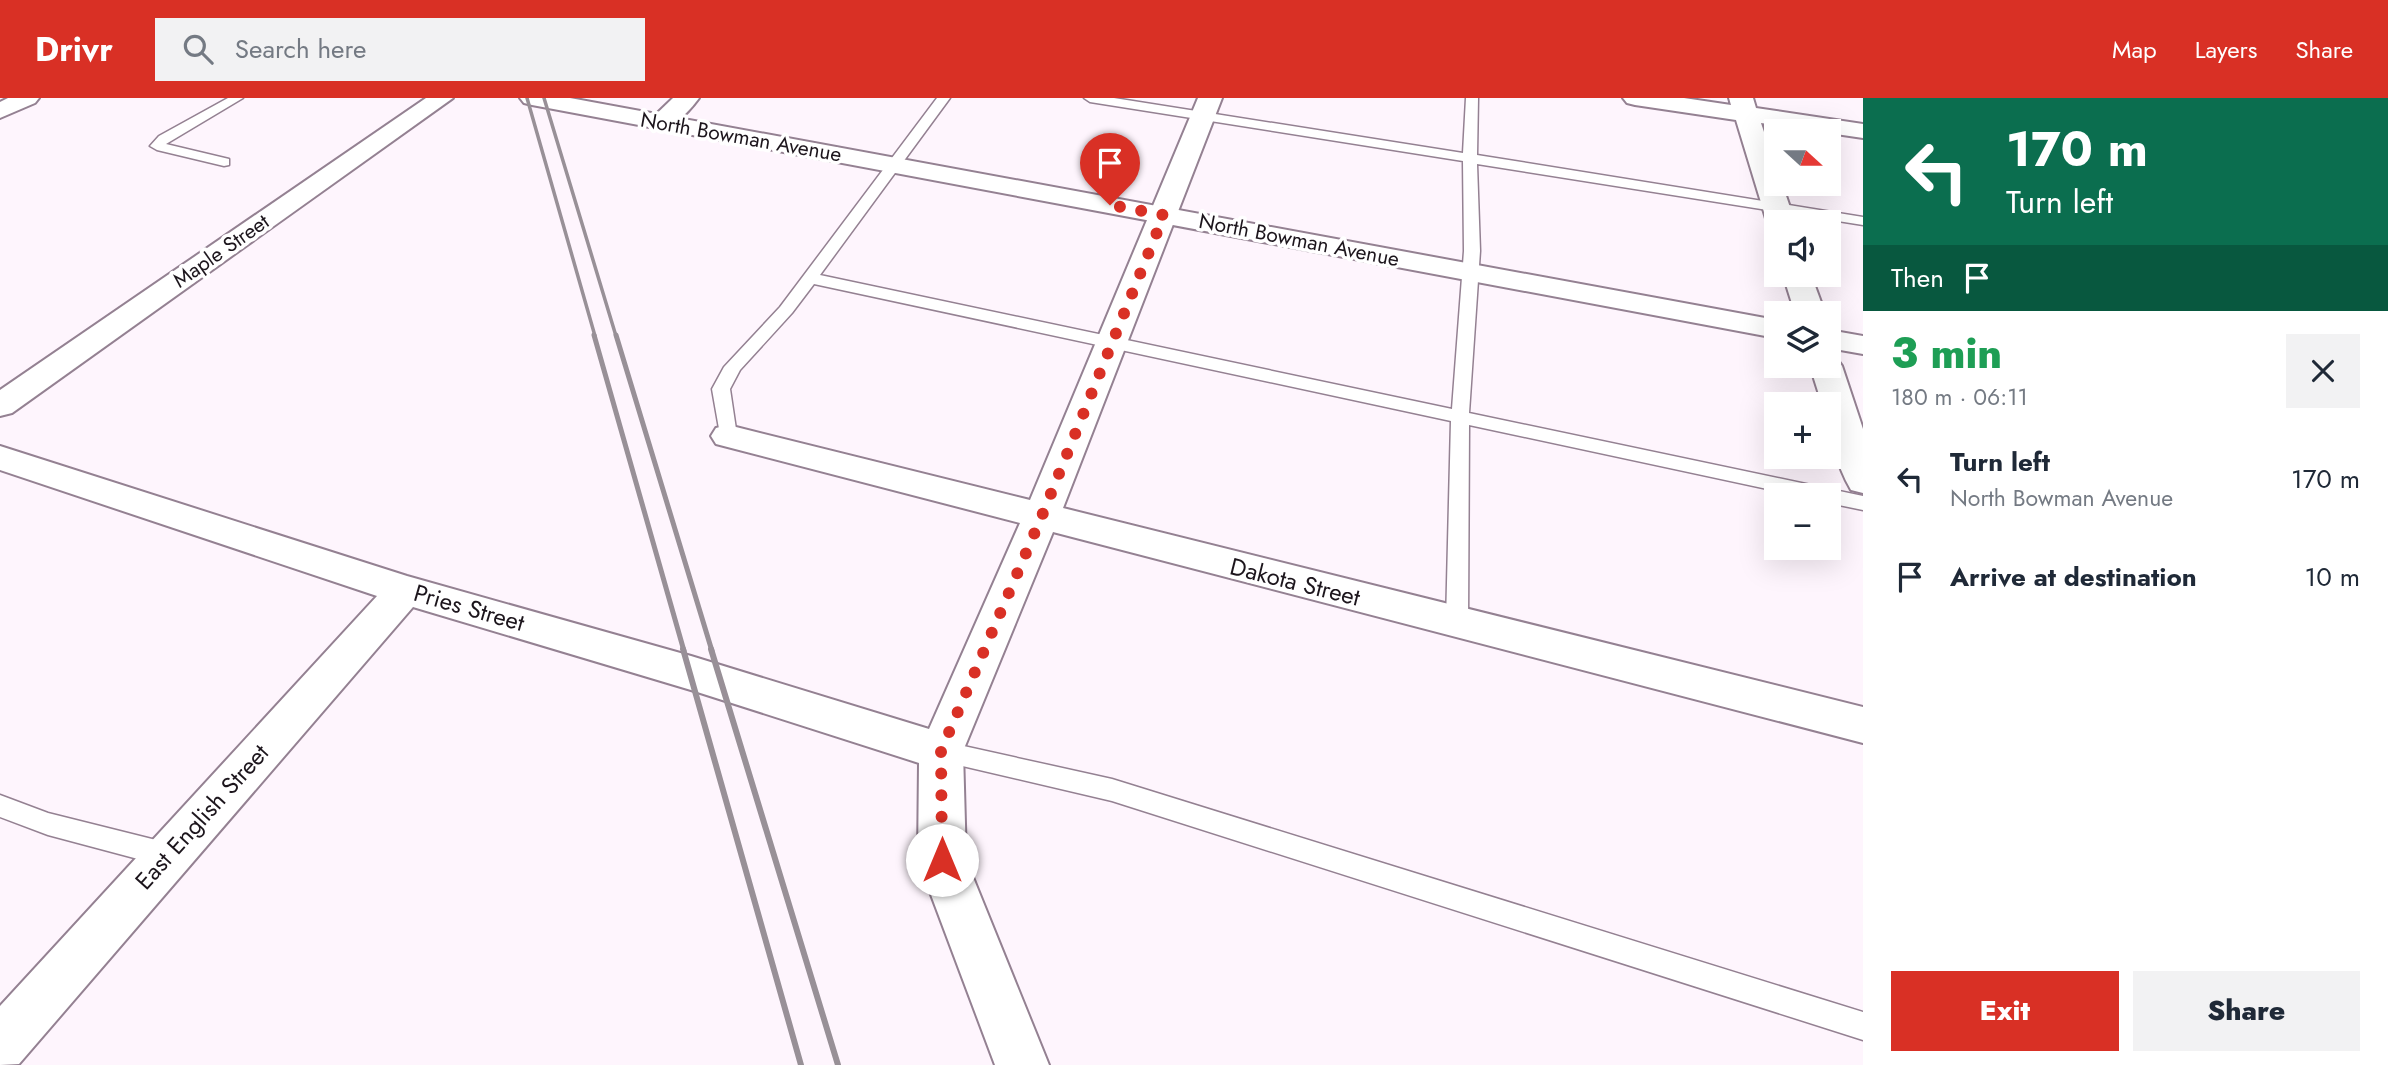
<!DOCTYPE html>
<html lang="en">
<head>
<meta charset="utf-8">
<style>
  :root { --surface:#fff; --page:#f2f2f3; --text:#1f2937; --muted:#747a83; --accent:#d93025 }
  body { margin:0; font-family:Jost,sans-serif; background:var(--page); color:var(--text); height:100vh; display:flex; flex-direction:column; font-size:26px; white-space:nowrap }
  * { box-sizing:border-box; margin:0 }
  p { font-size:23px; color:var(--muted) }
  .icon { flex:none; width:38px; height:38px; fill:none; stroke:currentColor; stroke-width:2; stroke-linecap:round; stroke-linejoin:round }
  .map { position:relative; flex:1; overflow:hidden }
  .sheet { display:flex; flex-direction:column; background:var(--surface); width:525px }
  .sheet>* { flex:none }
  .banner { background:#0b6e4f; color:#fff; overflow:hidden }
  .needle { width:46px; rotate:111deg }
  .fabs { position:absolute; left:1764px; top:21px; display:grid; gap:14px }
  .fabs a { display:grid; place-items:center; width:77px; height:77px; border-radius:0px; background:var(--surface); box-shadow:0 7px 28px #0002; font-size:35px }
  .pin { position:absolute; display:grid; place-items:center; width:60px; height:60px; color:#fff; margin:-72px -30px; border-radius:50% 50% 50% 0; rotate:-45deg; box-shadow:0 0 7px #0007 }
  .pin .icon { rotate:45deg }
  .me { position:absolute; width:77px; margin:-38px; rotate:0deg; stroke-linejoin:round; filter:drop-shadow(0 0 5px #0008) }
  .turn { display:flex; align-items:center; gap:24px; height:147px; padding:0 28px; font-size:32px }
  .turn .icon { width:91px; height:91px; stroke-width:2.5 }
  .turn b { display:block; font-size:49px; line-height:60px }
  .then { display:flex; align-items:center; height:66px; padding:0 28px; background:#0003; gap:14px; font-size:26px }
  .round { display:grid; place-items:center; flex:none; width:74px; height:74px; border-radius:0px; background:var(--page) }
  .head { display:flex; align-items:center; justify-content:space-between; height:119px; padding:0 28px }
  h1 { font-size:42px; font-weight:800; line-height:52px; color:#1e9e55 }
  .cta { display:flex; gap:14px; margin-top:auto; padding:14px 28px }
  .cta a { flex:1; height:80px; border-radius:0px; background:var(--accent); color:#fff; font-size:28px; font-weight:800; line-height:80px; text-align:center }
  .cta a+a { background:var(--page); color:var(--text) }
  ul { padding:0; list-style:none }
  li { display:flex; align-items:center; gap:21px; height:98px; padding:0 28px }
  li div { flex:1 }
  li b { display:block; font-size:26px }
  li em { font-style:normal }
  header { display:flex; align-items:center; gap:42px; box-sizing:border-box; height:98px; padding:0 35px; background:var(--accent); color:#fff }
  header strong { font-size:33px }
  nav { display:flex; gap:38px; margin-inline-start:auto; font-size:24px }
  .search { width:490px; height:63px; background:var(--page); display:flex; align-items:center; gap:18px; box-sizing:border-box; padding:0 24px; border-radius:0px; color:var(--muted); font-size:26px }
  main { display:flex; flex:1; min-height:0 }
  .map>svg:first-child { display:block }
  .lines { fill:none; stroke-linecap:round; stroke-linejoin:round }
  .service-casing { stroke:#948192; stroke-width:3 }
  .minor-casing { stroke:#948192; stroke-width:4 }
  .tertiary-casing { stroke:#948192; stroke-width:4 }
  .service { fill:#fff; fill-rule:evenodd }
  .minor { fill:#fff; fill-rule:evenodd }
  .tertiary { fill:#fff; fill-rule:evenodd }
  .rail-far2 { stroke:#989097; stroke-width:3.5 }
  .rail-far1 { stroke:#989097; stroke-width:5 }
  .rail { stroke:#989097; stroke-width:6 }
  .route { stroke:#d93025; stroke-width:12; stroke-dasharray:0 21.6 }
  .labels { text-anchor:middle; stroke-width:7; stroke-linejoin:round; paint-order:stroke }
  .far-street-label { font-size:21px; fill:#1c151c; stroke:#fff }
  .street-label { font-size:24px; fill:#1c151c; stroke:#fff }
</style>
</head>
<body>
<header>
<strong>Drivr</strong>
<div class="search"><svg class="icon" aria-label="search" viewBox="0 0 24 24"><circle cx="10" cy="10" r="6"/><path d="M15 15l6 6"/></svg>Search here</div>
<nav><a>Map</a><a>Layers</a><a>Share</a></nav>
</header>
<main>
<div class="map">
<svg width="1863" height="967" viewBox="0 0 1863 967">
  <rect width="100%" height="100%" fill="#fef5fd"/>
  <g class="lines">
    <!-- service casing -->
    <g class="service-casing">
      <g id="service">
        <polygon points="228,0 243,0 166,46 229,61 229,67 224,68 157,52 150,48 159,38"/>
        <polygon points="937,0 950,0 820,177 1452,311 1464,153 1463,63 1090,4 1084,0 1114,0 1463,55 1466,0 1478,0 1477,57 1863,119 1863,127 1477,66 1480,153 1469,315 1863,398 1863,412 1829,405 1829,397 1795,397 1469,327 1468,525 1465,531 1457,533 1449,531 1446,525 1451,323 814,186 792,215 740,272 730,291 737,338 735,342 721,342 712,291 724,269 780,209"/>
        <polygon points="941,643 1112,681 1863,914 1863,942 1112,703 941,663 933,660 929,653 933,646"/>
        <polygon points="0,697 48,715 168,745 177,749 181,757 177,765 168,769 48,737 0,719"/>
      </g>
    </g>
    <!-- minor casing -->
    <g class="minor-casing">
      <g id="minor">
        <polygon points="8,0 39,0 35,5 0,20 0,4"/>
        <polygon points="426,0 453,0 12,315 0,318 0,292"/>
        <path d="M673,0H699C688,15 670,34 652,29L648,24Z"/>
        <polygon points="1198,0 1222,0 1063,410 1863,609 1863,645 1053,434 963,653 966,762 1049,967 995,967 918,762 919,665 691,592 413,509 19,966 0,967 0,908 377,498 0,372 0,348 407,478 691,558 929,631 1020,425 716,346 711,338 716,330 728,327 1030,402"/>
        <polygon points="1623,0 1684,0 1731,7 1729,0 1753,0 1756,10 1863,26 1863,40 1761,25 1776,70 1776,86 1782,86 1795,124 1776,124 1776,131 1767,124 1736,22 1635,7 1627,5"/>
        <polygon points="1783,177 1811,177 1825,215 1795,215"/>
        <path d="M1829,259L1837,261L1842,268L1863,331V395L1851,392C1836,367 1829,334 1829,306H1822L1810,268H1829Z"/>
      </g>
    </g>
    <!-- tertiary casing -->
    <g class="tertiary-casing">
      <g id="tertiary">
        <polygon points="520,0 570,0 1776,222 1776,240 532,7 524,5"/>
        <polygon points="1829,232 1863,238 1863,256 1829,250"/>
      </g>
    </g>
    <!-- service -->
    <use href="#service" class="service"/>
    <!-- minor -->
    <use href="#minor" class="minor"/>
    <!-- tertiary -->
    <use href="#tertiary" class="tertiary"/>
    <!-- rail-far2 -->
    <g class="rail-far2">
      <polyline points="527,0 595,238"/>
      <polyline points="544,0 616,238"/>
    </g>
    <!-- rail-far1 -->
    <g class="rail-far1">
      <polyline points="594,237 684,553"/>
      <polyline points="616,237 712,553"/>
    </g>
    <!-- rail -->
    <g class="rail">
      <polyline points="683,551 801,967"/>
      <polyline points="711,551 838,967"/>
    </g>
  </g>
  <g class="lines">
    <!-- route -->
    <polyline class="route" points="942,762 941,653 1041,420 1164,117 1110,107"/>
  </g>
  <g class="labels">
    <!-- far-street labels -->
    <g class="far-street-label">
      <text transform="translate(741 39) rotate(10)" y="7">North Bowman Avenue</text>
      <text transform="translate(1299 142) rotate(11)" y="7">North Bowman Avenue</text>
      <text transform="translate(221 153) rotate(-35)" y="7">Maple Street</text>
    </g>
    <!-- street labels -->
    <g class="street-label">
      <text transform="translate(1295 484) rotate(14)" y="8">Dakota Street</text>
      <text transform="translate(469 510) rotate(16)" y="8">Pries Street</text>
      <text transform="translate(202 719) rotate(-48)" y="8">East English Street</text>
    </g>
  </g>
</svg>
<div class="fabs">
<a><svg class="needle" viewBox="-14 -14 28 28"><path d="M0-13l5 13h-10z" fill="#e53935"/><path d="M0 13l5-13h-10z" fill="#747a83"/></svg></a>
<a><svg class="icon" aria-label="sound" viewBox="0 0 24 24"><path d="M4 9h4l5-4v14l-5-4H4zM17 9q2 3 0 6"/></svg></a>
<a><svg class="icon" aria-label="layers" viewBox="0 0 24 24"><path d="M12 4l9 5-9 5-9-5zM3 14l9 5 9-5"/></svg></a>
<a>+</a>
<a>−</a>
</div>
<div class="pin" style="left:1110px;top:107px;background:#d93025"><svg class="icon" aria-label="arrive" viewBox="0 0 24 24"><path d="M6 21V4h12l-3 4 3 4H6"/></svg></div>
<svg class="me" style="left:942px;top:762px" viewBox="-20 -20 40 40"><circle r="19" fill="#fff"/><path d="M0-13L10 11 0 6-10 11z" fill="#d93025"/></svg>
</div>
<section class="sheet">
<div class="banner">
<div class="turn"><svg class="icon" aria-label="left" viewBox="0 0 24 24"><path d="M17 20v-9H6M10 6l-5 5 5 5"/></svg><div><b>170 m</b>Turn left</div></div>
<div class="then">Then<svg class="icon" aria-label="arrive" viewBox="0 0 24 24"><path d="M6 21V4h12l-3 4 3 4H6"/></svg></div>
</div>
<div class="head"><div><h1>3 min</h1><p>180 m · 06:11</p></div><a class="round"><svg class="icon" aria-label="close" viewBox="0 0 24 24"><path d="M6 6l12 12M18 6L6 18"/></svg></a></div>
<ul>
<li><svg class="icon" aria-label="left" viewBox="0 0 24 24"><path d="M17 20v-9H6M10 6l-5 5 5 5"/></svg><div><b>Turn left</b><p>North Bowman Avenue</p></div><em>170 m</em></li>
<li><svg class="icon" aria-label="arrive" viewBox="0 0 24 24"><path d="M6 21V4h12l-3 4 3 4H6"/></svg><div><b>Arrive at destination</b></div><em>10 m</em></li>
</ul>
<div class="cta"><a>Exit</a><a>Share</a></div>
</section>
</main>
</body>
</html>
